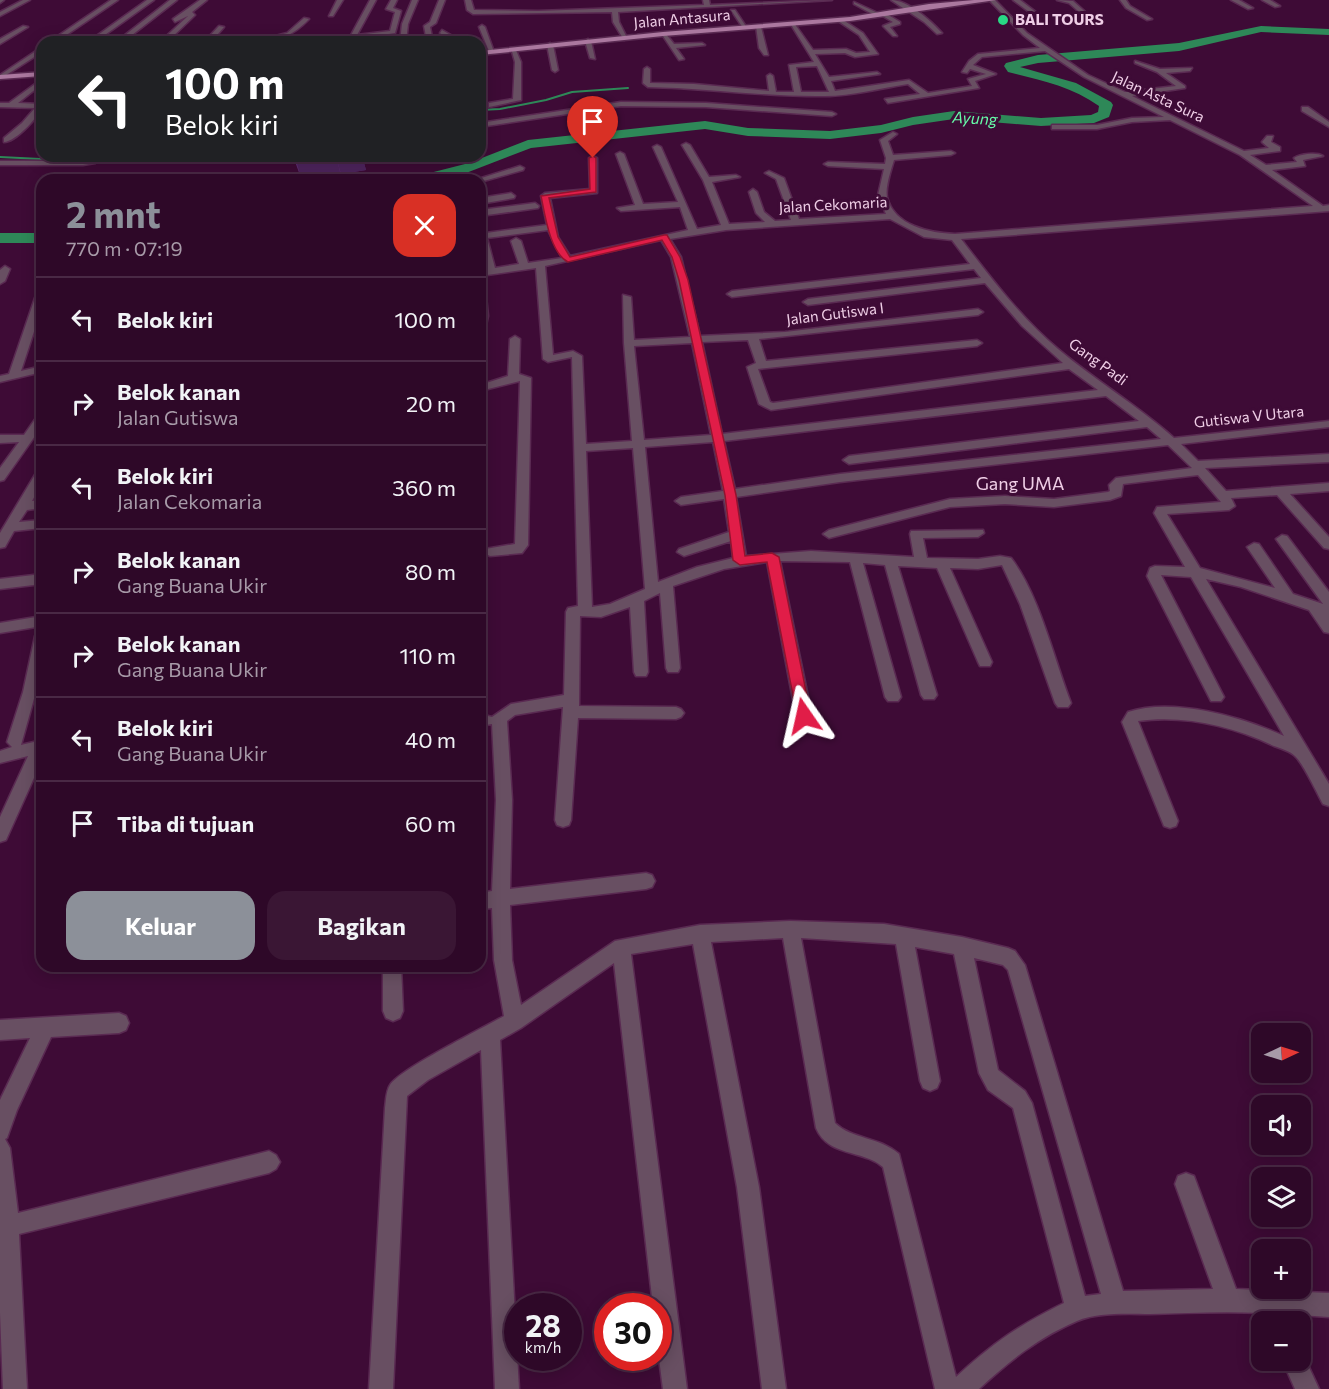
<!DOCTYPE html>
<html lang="id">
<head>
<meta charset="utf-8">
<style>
  :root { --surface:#2e0828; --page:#3a1634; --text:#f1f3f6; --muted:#a79aa8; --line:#492945; --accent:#8c9099 }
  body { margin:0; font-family:Commissioner,sans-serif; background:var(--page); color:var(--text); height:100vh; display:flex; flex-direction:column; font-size:22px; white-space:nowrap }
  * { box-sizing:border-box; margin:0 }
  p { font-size:20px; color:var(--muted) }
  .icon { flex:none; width:33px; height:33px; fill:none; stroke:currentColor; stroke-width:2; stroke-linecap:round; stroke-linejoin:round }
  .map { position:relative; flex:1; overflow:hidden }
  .side { position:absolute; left:36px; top:174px; width:450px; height:798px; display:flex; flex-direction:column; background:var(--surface); border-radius:18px; box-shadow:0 3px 15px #0003,0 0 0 2px var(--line) }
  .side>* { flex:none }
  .top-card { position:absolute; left:36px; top:36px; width:450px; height:126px; border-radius:18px; box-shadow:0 3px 15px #0003,0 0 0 2px var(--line); background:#202124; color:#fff; overflow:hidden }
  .needle { width:39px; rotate:86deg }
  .buttons { position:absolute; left:1251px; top:1023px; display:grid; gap:12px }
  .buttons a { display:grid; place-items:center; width:60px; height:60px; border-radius:12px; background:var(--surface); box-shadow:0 3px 15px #0003,0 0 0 2px var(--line); font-size:30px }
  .speed { position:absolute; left:504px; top:1293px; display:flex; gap:12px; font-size:30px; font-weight:700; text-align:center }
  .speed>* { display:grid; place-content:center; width:78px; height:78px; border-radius:50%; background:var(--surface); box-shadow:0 3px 15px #0003,0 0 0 2px var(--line); line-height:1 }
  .speed small { font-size:15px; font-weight:400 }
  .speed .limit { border:9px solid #d22; background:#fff; color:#111 }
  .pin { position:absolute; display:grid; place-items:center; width:51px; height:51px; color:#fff; margin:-62px -26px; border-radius:50% 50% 50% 0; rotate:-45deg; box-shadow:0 0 6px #0007 }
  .pin .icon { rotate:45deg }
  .me { position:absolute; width:66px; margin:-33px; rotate:349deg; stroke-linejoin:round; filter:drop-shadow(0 0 4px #0008) }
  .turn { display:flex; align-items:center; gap:21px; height:126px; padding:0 30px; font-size:27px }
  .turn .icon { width:78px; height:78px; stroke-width:2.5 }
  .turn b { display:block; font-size:42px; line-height:51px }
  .round { display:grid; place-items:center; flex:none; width:63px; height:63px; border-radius:18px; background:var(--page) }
  .head { display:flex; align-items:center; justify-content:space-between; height:102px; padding:0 30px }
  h1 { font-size:36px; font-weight:700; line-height:45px; color:var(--accent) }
  .button { display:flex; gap:12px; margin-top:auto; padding:12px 30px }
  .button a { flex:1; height:69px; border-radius:18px; background:var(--accent); color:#fff; font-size:24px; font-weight:700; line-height:69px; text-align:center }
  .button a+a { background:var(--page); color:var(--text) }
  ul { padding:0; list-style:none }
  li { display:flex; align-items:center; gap:18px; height:84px; padding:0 30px; border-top:2px solid var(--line) }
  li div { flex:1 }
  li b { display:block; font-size:22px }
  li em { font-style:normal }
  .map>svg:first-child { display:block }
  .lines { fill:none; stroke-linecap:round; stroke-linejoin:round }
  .stream { stroke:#2e8858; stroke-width:2 }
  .river { fill:#2e8858; fill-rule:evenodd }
  .minor-casing { stroke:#5a2a52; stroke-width:3 }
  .major-casing { stroke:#5a2a52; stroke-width:3 }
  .minor { fill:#684f62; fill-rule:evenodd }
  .major { fill:#ab789f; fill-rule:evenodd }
  .wall { fill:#612e75 }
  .shaded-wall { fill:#4f255f }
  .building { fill:#713588; stroke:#4f255f; stroke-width:1.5 }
  .route { fill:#e11d48; stroke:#92132f; stroke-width:1.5 }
  .poi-dot { fill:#29d885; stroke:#3e0b36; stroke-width:2 }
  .labels { text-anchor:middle; stroke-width:6; stroke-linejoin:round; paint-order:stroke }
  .far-street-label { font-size:15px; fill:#efcee6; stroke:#3e0b36 }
  .far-poi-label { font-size:15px; font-weight:bold; fill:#efcee6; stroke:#3e0b36; text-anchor:start }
  .far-water-label { font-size:16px; font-style:italic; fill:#66fba8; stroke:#3e0b36 }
  .street-label { font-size:18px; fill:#efcee6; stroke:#3e0b36 }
</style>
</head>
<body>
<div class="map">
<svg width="1329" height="1389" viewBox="0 0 1329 1389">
  <rect width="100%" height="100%" fill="#3e0b36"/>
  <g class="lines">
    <!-- stream -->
    <g class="stream">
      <polyline points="480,110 500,109 546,100 572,92 628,88"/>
      <polyline points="0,157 101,162 187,156"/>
    </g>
    <!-- river -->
    <g class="river">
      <path d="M1261,26L1329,29V35L1261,32L1179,51L1038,63L1020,67L1076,83L1111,102L1113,105L1109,117L1094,123L1041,126L954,119L913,125L881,133L830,139L748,136L705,129L531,148L466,173L438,180H412L414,177L469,163L528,140L705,121L748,128L830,131L881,125L913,117L954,111L1041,118L1091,115L1098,112L1099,106C1071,86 1040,80 1008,72L1004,66L1006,63L1038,55L1179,43Z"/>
      <rect x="0" y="233" width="42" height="10"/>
    </g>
    <!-- minor casing -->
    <g class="minor-casing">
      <g id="minor">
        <polygon points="0,0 4,0 0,3"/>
        <polygon points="23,0 30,0 0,16 0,12"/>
        <polygon points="111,0 118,0 56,42 49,42"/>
        <polygon points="147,0 154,0 95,42 88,42"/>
        <polygon points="170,0 177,0 123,42 116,42"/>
        <polygon points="200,0 207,0 192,12 195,15 167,42 160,42 188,16 175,22 173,19"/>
        <polygon points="337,0 343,0 333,16 329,16"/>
        <polygon points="370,0 376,0 357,35 390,31 395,12 386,9 391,0 397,0 393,8 401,11 395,33 339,42 350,37"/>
        <polygon points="412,0 418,0 408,24 406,42 400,42 402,24"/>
        <polygon points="439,0 445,0 436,23 430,27 433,42 427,42 424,26 430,22"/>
        <polygon points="465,0 471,0 474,10 538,11 704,5 703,0 709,0 710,5 832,0 618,12 619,22 627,38 624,40 613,22 612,12 473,14 467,10"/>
        <path d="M891,0C908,0 931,21 942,33L937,34L924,22Z"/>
        <path d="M989,0H995L1027,33L1088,75L1125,92L1176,86L1157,72L1135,63V61L1160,69L1192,68L1190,71L1166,73L1185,86V88L1132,96L1244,151L1269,148L1262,142L1267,136H1273L1271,142L1280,147V151L1250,155L1266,165L1297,162L1294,158C1300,154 1317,152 1323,156L1303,160L1305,166L1272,170L1323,206L1329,205V211L961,239C991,278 1021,318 1058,349C1096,381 1137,405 1174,438L1329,421V427L1181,444L1198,461L1329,454V462L1205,468L1226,491L1329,483V491L1290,494L1329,537V549L1324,548L1277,495L1231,498L1235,506L1229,510L1167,514L1200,568L1275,588L1247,547L1254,543L1259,544L1293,594L1323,604L1276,539L1282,535L1287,536L1329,592V633L1324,632L1309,610L1241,587L1206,579L1329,784V806L1323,804C1317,793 1303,763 1295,756C1290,751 1280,748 1274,746C1232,726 1185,715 1138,721L1178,821L1176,826L1170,828L1164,826L1122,722L1128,712C1173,697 1242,717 1284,736L1191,577L1161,575L1224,697L1221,701H1211L1147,576L1150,568L1155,566L1185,567L1154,513L1157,507L1221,502L1198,475L1123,484L1121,496L1110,500L1054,507L1005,504L950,507L829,538L823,534L829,530L950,499L1005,496L1054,499L1108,492L1110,491L1109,485L1116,478L1192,468L1168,445L840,482L736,497L746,556L811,551L914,557L910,534L911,531L983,530L984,533L978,537L923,538L927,558L978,559L1000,556L1011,558C1039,594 1054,659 1071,703L1068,707H1058L1055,703L1020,604L1002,565L978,569L950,568L992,662L990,666H980L978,662L937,568L898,566L937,695L934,699H924L921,695L885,565L863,563L901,697L898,701H888L885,697L850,562L780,561L812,716L809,720H799L796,716L767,562L724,569L673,586L680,668L678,672H668L666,668L660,593L644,601L648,672L646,676H636L634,672L630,607L601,617L580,616L579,706L676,707L681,709L684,713L681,717L676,719L578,718L571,820L569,825L563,827L557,825L555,820L563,707L515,715L507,721L512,800L510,889L646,873L652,875L655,881L652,887L646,889L510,905L512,960L521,1005L615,941L700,925L790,921L884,924L962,937L1008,948L1015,951L1025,965L1123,1291L1213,1289L1175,1184L1178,1176L1186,1173L1194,1176L1236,1289L1329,1293V1317L1284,1314L1287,1322H1264L1261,1313C1224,1311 1187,1313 1150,1314C1127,1314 1098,1312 1077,1321C1039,1337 1008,1362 979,1389H935L883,1167C862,1149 828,1157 816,1128L783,938L711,942L759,1187L786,1389H762L737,1187L693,944L631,954L687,1389H663L658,1351V1306H653L614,963L521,1028L500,1040L519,1389H495L481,1050L428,1080L407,1096L393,1389H369L385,1108C386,1101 386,1091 390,1085C400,1069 483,1028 504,1016L494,960L492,908L480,909V893L492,891L496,800L492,724L480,726V714L492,717L511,704L564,695L566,612L568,608L578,606L572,357L548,362L543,359L536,268L480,276V270L486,269L480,246V225L483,226L486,233L547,225L541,196L545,193L590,189L589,158L593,156L597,158V193L550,198L558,237L570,256L688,230L680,207L621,211L617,208L635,205L616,154L620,152L624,154L643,204L678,202L653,147L657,145L661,147L697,229L721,225L703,180L682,145L686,143L690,145L709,177L736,175L740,177L712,182L729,224L765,222L756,213L749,192L753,189L757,192L764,212L775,221L791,220L776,179L765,173L769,171L784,178L799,219L886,214L878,195L884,169L828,166L824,164L828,162L885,164L886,158L880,140L893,132L897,134L888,141L893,155L951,151L955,153L951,155L894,160C891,170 885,187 887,197C894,226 930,233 955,234L1313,206L1240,155L1170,120L1132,122L1097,129H1052V125H1097L1132,118L1164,117L1084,77L1045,51L982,57L973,65L996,74L975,81L979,88L888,103L885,99L920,94L908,84C881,88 852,96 825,96C765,97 707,88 648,87L643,83L644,69L647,67L650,69V83L694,84L769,91L767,76L770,74L773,76L776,92H794L789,65L814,62L790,23H794L813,50L846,49L856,53L870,52L859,35L838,21L840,18L863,33L878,54L855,57L845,53L815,54L829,77L877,72L880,74L831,81L835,91L909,80L928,93L972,86L968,79L986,74L970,69L967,73L962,72L969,61L978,54L1040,48L1023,35ZM817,66L829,92H801L796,67ZM890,219L924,237L952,240L970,264L732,291L727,294L732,297L974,269L981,278L808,299L803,302L808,305L985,283L1022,326L1063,363L773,403L770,402L758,369L977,346L982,343L977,340L766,361L759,339L978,315L983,312L978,309L785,332L700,336L681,257L670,239L726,230ZM548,230L562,258L528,263L521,241L516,238L511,241L519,264L495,268L487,238ZM661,240L671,257L690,337L634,340L631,297L623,295L624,343L632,441L586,444L582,356L573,351L553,355L545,266ZM748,340L756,363L747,367L759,404L771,410L1069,369L1098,390L722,434L702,342ZM692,343L711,435L644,440L634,346ZM1106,396L1139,421L849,456L843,460L849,464L1147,427L1161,439L840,474L735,489L724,441ZM713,442L723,491L681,497L675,501L681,505L724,499L729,532L679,549L677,552L684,556L731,541L733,558L697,567L658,582L645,447ZM633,448L645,589L610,604L592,607L586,451ZM801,938L896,944L920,1081L923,1088L930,1091L937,1088L940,1081L915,947L954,954L979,1073L988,1090L1013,1108L1064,1303C1019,1325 993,1343 956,1377L899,1154C878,1136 853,1140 835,1123ZM974,958L1003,965L1008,970L1101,1294L1085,1296L1032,1103L1025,1091L998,1070Z"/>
        <polygon points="1013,0 1020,0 1041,16 1036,17"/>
        <polygon points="1057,0 1073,1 1091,17 1086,18 1069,3"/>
        <polygon points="1120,0 1126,0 1130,6 1152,19 1147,20 1126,8"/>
        <polygon points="1231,0 1239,0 1253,8 1248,9"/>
        <polygon points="1262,0 1270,0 1280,6 1275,7"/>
        <polygon points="854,2 880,14 885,13 900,22 900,24 890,27 897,36 893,36 883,26 893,22 881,15 876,16 854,4"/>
        <polygon points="731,10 735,10 747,28 743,28"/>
        <path d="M304,18L309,19C292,37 276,42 252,42L287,33Z"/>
        <polygon points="482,25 485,27 494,52 489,51 479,27"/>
        <polygon points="23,26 28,27 0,44 0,39"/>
        <polygon points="219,26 224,27 211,42 204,42"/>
        <polygon points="756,26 761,27 768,55 764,55 759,48"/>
        <polygon points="442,30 456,38 457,42 451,42 440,33"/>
        <polygon points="661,33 665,33 674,44 702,43 705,45 676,48 684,59 679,60"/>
        <polygon points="588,39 591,41 595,59 590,58 585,41"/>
        <polygon points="550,43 553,45 558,70 555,72 552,70 547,45"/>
        <polygon points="42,47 42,52 0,79 0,75"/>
        <polygon points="511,48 515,48 521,62 521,100 489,107 489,103 513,99 515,62"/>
        <path d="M42,79V84L18,103L42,104C42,115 15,142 4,142V138L22,123L35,108L0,107V103H9Z"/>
        <polygon points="621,102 706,103 832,112 836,114 832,116 706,107 621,106 480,127 480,123"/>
        <polygon points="1302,107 1308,107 1329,122 1329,127 1302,111"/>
        <polygon points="94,156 103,156 95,163 83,165 0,165 0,161 83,161"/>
        <polygon points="520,166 524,168 523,170 480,182 480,180 475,180"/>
        <polygon points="511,193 515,196 514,198 480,204 480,198"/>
        <polygon points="535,203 539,206 538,208 480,216 480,210"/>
        <polygon points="5,266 10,269 5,281 0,284 0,270"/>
        <polygon points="480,284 485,287 488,316 485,330 480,333"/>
        <polygon points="42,289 42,307 21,371 42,366 42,372 0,382 0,376 9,374 37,292"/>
        <polygon points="515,336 520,339 519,374 531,378 528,545 522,553 490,556 483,552 485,549 515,544 520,381 480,391 480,385 508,376 510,339"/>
        <polygon points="42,396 42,408 36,405 36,399"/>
        <polygon points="42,414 42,426 4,480 0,481 0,468 19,442 0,443 0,435 24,435 38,415"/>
        <polygon points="42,469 42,483 32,501 42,500 42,508 27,510 19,522 42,520 42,528 14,531 5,547 0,548 0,533 36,473"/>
        <polygon points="42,574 42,584 0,589 0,579"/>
        <polygon points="42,616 42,626 0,633 0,623"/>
        <polygon points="42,631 42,670 21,745 42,740 42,760 6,840 0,842 0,817 28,756 0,763 0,751 12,747 7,742 23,692 35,636"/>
        <polygon points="383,966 401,966 403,1011 400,1018 393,1021 386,1018 383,1011"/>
        <polygon points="119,1013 126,1016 129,1023 126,1030 119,1033 51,1037 17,1110 7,1138 5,1139 10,1148 18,1213 269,1151 276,1155 280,1162 276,1169 269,1173 19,1234 27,1389 3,1389 0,1313 0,1100 30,1038 0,1040 0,1020"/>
        <polygon points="1300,1351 1302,1352 1319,1389 1295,1389 1282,1360 1300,1360"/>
      </g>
    </g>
    <!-- major casing -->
    <g class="major-casing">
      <g id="major">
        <polygon points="974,0 996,0 850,21 663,36 480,55 480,51 663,32 850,17 929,4"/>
        <polygon points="42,72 42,76 0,79 0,75"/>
      </g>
    </g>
    <!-- minor -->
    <use href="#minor" class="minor"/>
    <!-- major -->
    <use href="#major" class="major"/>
  </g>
  <!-- wall -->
  <polygon class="wall" points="293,156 362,156 366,170 341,174 340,172 301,178"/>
  <!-- shaded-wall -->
  <g class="shaded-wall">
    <polygon points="328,156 336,156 340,172 301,178 296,160"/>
    <polygon points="341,156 362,156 366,170 341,174 336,157"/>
  </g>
  <!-- building -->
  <polygon class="building" points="294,156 328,156 296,160"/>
  <!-- route -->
  <path class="route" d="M593,156L596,158V192L549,198L558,237L570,257L664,235H667L680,257L688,280L736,495L745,556L772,553L779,557L811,716L809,720H799L797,716L767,562L740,565L733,560L725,495L679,280L672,257L662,240L568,262C550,253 545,215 541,196L590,189L589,158Z"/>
  <!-- markers -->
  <circle class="poi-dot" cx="1003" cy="20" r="6"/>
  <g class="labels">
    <!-- far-street labels -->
    <g class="far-street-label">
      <text transform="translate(682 19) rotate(-5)" y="5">Jalan Antasura</text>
      <text transform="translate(1158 97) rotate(25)" y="5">Jalan Asta Sura</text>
      <text transform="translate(833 205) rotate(-3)" y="5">Jalan Cekomaria</text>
      <text transform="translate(835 314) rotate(-7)" y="5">Jalan Gutiswa I</text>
      <text transform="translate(1098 362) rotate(36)" y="5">Gang Padi</text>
      <text transform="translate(1249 417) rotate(-6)" y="5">Gutiswa V Utara</text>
    </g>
    <!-- far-poi labels -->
    <g class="far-poi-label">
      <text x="1015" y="25">BALI TOURS</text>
    </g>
    <!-- far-water labels -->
    <g class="far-water-label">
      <text transform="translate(975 118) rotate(3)" y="6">Ayung</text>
    </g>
    <!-- street labels -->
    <g class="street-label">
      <text x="1020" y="490">Gang UMA</text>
    </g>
  </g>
</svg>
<div class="buttons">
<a><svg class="needle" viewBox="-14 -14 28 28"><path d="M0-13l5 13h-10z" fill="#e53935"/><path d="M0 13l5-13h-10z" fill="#a79aa8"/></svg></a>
<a><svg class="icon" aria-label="sound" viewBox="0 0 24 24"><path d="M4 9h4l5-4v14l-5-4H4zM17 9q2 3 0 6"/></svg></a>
<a><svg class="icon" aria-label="layers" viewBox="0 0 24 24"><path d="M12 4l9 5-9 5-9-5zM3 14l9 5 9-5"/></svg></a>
<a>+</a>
<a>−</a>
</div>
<div class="speed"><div>28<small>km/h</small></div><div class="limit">30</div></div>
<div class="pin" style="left:593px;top:158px;background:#d93025"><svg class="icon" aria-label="arrive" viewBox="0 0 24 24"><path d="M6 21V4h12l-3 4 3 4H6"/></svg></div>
<svg class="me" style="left:804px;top:716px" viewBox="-20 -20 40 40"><path d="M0-17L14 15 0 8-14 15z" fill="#e11d48" stroke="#fff" stroke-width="4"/></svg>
<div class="top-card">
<div class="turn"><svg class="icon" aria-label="left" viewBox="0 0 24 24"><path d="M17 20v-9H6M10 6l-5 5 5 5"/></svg><div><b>100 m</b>Belok kiri</div></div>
</div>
<section class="side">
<div class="head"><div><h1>2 mnt</h1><p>770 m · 07:19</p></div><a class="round" style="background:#d93025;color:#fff"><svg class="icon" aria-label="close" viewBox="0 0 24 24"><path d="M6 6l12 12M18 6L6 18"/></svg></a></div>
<ul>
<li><svg class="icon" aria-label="left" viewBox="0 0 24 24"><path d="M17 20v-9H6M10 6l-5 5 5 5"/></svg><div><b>Belok kiri</b></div><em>100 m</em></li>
<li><svg class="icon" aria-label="right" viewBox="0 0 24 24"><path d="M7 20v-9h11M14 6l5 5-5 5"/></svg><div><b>Belok kanan</b><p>Jalan Gutiswa</p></div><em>20 m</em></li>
<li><svg class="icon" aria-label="left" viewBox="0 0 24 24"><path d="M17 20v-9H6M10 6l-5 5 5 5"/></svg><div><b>Belok kiri</b><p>Jalan Cekomaria</p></div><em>360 m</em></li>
<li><svg class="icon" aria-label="right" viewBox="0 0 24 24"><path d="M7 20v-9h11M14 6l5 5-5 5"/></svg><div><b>Belok kanan</b><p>Gang Buana Ukir</p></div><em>80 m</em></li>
<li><svg class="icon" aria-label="right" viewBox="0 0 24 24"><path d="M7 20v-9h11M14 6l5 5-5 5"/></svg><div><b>Belok kanan</b><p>Gang Buana Ukir</p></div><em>110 m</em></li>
<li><svg class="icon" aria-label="left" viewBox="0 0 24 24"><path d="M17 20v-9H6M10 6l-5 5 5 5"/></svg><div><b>Belok kiri</b><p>Gang Buana Ukir</p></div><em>40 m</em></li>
<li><svg class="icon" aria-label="arrive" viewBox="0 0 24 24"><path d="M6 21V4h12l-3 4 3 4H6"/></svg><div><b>Tiba di tujuan</b></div><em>60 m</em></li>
</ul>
<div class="button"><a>Keluar</a><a>Bagikan</a></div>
</section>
</div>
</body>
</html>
